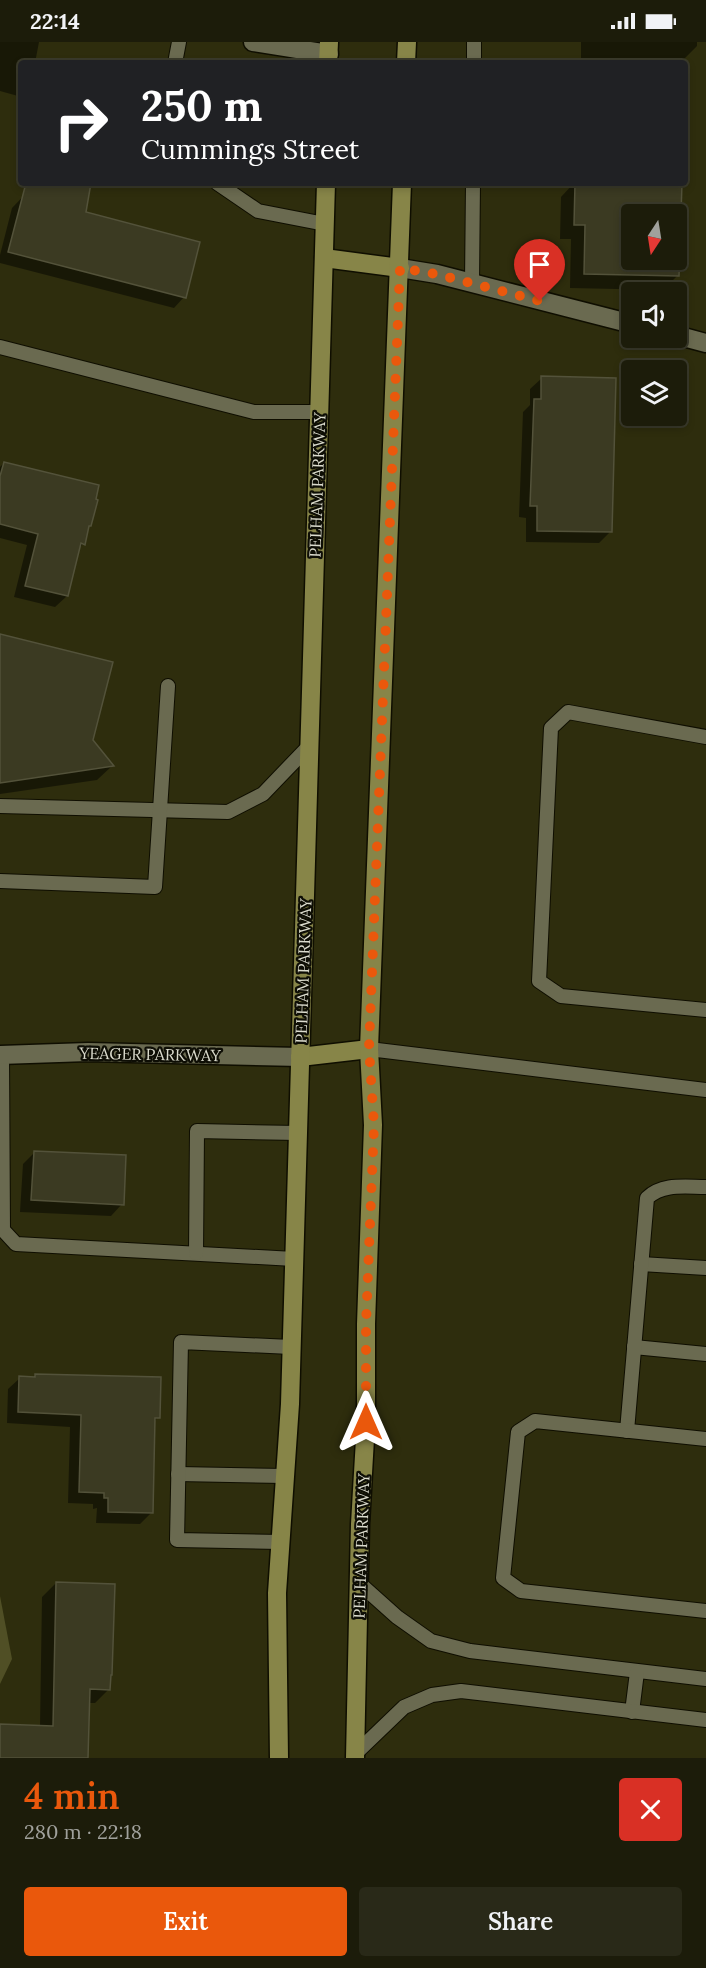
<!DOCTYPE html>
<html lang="en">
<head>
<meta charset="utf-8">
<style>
  :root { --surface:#1c1c0a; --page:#292918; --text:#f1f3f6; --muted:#a0a19c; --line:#3a3a2b; --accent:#ea580c }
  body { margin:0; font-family:Lora,serif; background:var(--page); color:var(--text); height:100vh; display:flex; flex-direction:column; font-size:22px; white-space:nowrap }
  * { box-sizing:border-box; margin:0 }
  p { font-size:20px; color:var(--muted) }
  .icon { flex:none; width:33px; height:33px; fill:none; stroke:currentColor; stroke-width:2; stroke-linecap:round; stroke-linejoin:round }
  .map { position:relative; height:1716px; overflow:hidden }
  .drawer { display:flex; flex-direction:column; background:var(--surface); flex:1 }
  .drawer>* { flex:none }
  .banner { position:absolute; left:18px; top:18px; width:670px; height:126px; border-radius:6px; box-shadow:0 3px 9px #0003,0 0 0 2px var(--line); background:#202124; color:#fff; overflow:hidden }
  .needle { width:39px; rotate:192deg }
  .fabs { position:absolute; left:621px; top:162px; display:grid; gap:12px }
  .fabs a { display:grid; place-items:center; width:66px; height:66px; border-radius:6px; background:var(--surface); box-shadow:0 3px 9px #0003,0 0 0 2px var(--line); font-size:30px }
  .pin { position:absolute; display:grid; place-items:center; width:51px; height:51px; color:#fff; margin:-62px -26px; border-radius:50% 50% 50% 0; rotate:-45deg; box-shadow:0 0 6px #0007 }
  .pin .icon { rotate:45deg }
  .me { position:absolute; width:66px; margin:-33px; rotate:0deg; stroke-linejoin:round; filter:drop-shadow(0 0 4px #0008) }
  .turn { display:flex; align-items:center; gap:21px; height:126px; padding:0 24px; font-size:27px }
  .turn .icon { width:78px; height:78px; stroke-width:2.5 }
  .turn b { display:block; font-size:42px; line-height:51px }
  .round { display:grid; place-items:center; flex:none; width:63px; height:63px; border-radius:6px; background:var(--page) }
  .head { display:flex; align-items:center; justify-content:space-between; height:102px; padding:0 24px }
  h1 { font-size:36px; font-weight:600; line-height:45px; color:var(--accent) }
  .action { display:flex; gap:12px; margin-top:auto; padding:12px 24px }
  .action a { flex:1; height:69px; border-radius:6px; background:var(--accent); color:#fff; font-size:24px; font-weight:600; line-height:69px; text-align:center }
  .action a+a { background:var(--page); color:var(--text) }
  .status { display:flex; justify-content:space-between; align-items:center; height:42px; padding:0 30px; background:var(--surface); direction:ltr }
  .status svg { height:16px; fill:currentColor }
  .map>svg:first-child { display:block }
  .built { fill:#2e2d0d; fill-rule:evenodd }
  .green { fill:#504f25 }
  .shadow { fill:#0007; fill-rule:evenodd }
  .building { fill:#3b3a22; stroke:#53523a; stroke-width:1.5; fill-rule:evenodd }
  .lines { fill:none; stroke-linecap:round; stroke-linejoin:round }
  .lane-casing { stroke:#0f0e00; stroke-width:16 }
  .street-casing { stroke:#0f0e00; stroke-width:21 }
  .primary-casing { stroke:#0f0e00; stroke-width:21 }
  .lane { stroke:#6a6a50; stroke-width:14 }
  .street { stroke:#6a6a50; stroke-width:18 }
  .primary { stroke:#878548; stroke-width:18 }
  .route { stroke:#ea580c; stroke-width:10; stroke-dasharray:0 18 }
  .labels { text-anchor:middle; stroke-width:4.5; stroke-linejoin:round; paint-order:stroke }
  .street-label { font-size:16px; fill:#dcdcce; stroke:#0e0e05 }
</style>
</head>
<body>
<div class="status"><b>22:14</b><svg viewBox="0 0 49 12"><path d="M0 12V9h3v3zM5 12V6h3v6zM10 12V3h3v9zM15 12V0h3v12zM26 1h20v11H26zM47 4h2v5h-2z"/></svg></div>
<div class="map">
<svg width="706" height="1716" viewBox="0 0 706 1716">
  <rect width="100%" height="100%" fill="#26250e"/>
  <!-- built -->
  <path class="built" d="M0,0H706V1716H0ZM21,21H686V141H21ZM632,172H676V218H632ZM632,250H676V296H632ZM632,328H676V374H632Z"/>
  <!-- green -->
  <polygon class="green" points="0,1554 12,1617 0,1642"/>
  <!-- shadow -->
  <g class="shadow">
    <polygon points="0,0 39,0 35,21 21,21 21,51 18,54 0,49"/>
    <polygon points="581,0 697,0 697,4 683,18 683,21 581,21"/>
    <polygon points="36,141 89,141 84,171 184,255 174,266 0,221 0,213 12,166"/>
    <path d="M574,141H680L678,233L663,248L570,246L571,197H560L561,155ZM632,172H676V218H632Z"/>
    <polygon points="542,336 610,490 599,501 526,500 526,476 519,475 523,370 530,363 530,347"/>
    <polygon points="4,421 83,502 78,507 67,554 55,565 14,555 27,503 0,496 0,425"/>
    <polygon points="0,594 92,699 112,724 97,738 0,752"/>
    <polygon points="34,1111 122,1162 111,1174 20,1170 23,1122"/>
    <polygon points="35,1333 158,1375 153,1381 151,1471 140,1482 96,1481 97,1466 93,1467 93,1462 68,1461 70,1385 7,1381 8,1347 20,1336 32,1336"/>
    <polygon points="56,1541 109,1647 95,1661 88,1661 87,1716 0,1716 0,1684 40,1685 42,1555"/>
  </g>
  <!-- building -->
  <g class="building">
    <polygon points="26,141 91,141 86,170 200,200 186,256 8,210"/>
    <path d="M575,141H682L679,234L584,232L585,183H574ZM632,172H676V218H632Z"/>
    <polygon points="541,334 616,336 612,490 537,489 537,464 530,464 534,357 541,357"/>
    <polygon points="4,420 99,443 96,457 98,458 91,484 89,484 85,503 81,501 68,554 25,544 38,492 0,482 0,434"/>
    <polygon points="0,592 113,620 93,698 114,724 0,741"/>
    <polygon points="34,1109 126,1113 124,1163 31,1158"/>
    <polygon points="35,1332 161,1335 160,1376 155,1376 153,1471 108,1470 108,1456 104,1456 104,1451 79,1450 81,1373 18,1370 19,1334 35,1335"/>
    <polygon points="56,1540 115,1542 112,1633 111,1633 110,1648 90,1647 88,1716 0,1716 0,1682 53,1684"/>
  </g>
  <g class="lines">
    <!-- lane casing -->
    <g class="lane-casing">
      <g id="lane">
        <polyline points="175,21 179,0"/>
        <polyline points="474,21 474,0"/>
        <polyline points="217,141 258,169 325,182"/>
        <polyline points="472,241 473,141"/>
        <polyline points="0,305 254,370 319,370"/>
        <polyline points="706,695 568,670 551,686 539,939 561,954 706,968"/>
        <polyline points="0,764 228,770 263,752 310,703"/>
        <polyline points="0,839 155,845 168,644"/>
        <polyline points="369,1007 706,1048"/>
        <polyline points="2,1013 3,1188 16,1202 294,1217"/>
        <polyline points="196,1211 197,1089 298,1091"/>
        <polyline points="641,1222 706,1226"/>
        <polyline points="634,1305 706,1312"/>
        <path d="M627,1389L647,1156C663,1141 685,1145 706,1145"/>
        <polyline points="706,1397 535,1379 518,1390 503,1536 521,1549 706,1569"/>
        <polyline points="178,1432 284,1434"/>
        <polyline points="280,1500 177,1498 181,1300 291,1305"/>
        <polyline points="359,1541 397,1575 431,1599 470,1609 706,1637"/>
        <polyline points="632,1670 637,1630"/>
        <polyline points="355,1712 404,1665 432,1653 461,1649 706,1678"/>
      </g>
    </g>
    <!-- street casing -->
    <g class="street-casing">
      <g id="street">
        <polyline points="253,0 329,12"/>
        <polyline points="400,226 437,232 632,282"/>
        <polyline points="676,293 706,301"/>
        <polyline points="0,1013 88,1010 300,1015"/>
      </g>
    </g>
    <!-- primary casing -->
    <g class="primary-casing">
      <g id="primary">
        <polyline points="328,21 329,0"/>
        <polyline points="406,21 407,0"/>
        <polyline points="324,216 400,226"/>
        <polyline points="300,1015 369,1007"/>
        <polyline points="279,1716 277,1551 290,1362 326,141"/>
        <polyline points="355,1716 360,1482 366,1380 366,1282 373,1083 369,1007 402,141"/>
      </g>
    </g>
    <!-- lane -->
    <use href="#lane" class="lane"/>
    <!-- street -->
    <use href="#street" class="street"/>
    <!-- primary -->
    <use href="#primary" class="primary"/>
  </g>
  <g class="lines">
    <!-- route -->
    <polyline class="route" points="366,1380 366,1282 374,1083 369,1006 400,226 436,232 540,259"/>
  </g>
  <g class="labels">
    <!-- street labels -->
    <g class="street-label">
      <text transform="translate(317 443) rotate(-88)" y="6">PELHAM PARKWAY</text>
      <text transform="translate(303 929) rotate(-88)" y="6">PELHAM PARKWAY</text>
      <text transform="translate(150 1012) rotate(1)" y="6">YEAGER PARKWAY</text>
      <text transform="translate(361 1504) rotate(-88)" y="6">PELHAM PARKWAY</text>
    </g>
  </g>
</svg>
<div class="fabs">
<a><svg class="needle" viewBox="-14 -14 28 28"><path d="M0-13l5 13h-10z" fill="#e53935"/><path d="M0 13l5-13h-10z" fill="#a0a19c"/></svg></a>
<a><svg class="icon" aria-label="sound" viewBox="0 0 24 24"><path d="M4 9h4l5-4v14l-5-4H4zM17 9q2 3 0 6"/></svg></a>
<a><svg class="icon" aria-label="layers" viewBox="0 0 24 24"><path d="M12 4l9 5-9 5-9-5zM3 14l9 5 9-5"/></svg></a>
</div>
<div class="pin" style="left:540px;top:259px;background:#d93025"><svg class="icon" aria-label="arrive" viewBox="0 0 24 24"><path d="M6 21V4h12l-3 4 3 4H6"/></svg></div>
<svg class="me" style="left:366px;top:1380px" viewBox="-20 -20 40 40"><path d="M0-17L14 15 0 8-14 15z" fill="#ea580c" stroke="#fff" stroke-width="4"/></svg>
<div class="banner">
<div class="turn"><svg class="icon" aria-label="right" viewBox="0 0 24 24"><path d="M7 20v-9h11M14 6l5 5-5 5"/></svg><div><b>250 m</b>Cummings Street</div></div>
</div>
</div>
<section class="drawer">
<div class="head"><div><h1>4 min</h1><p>280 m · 22:18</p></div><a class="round" style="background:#d93025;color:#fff"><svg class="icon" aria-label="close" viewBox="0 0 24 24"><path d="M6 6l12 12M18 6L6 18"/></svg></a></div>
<div class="action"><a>Exit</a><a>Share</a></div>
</section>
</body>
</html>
